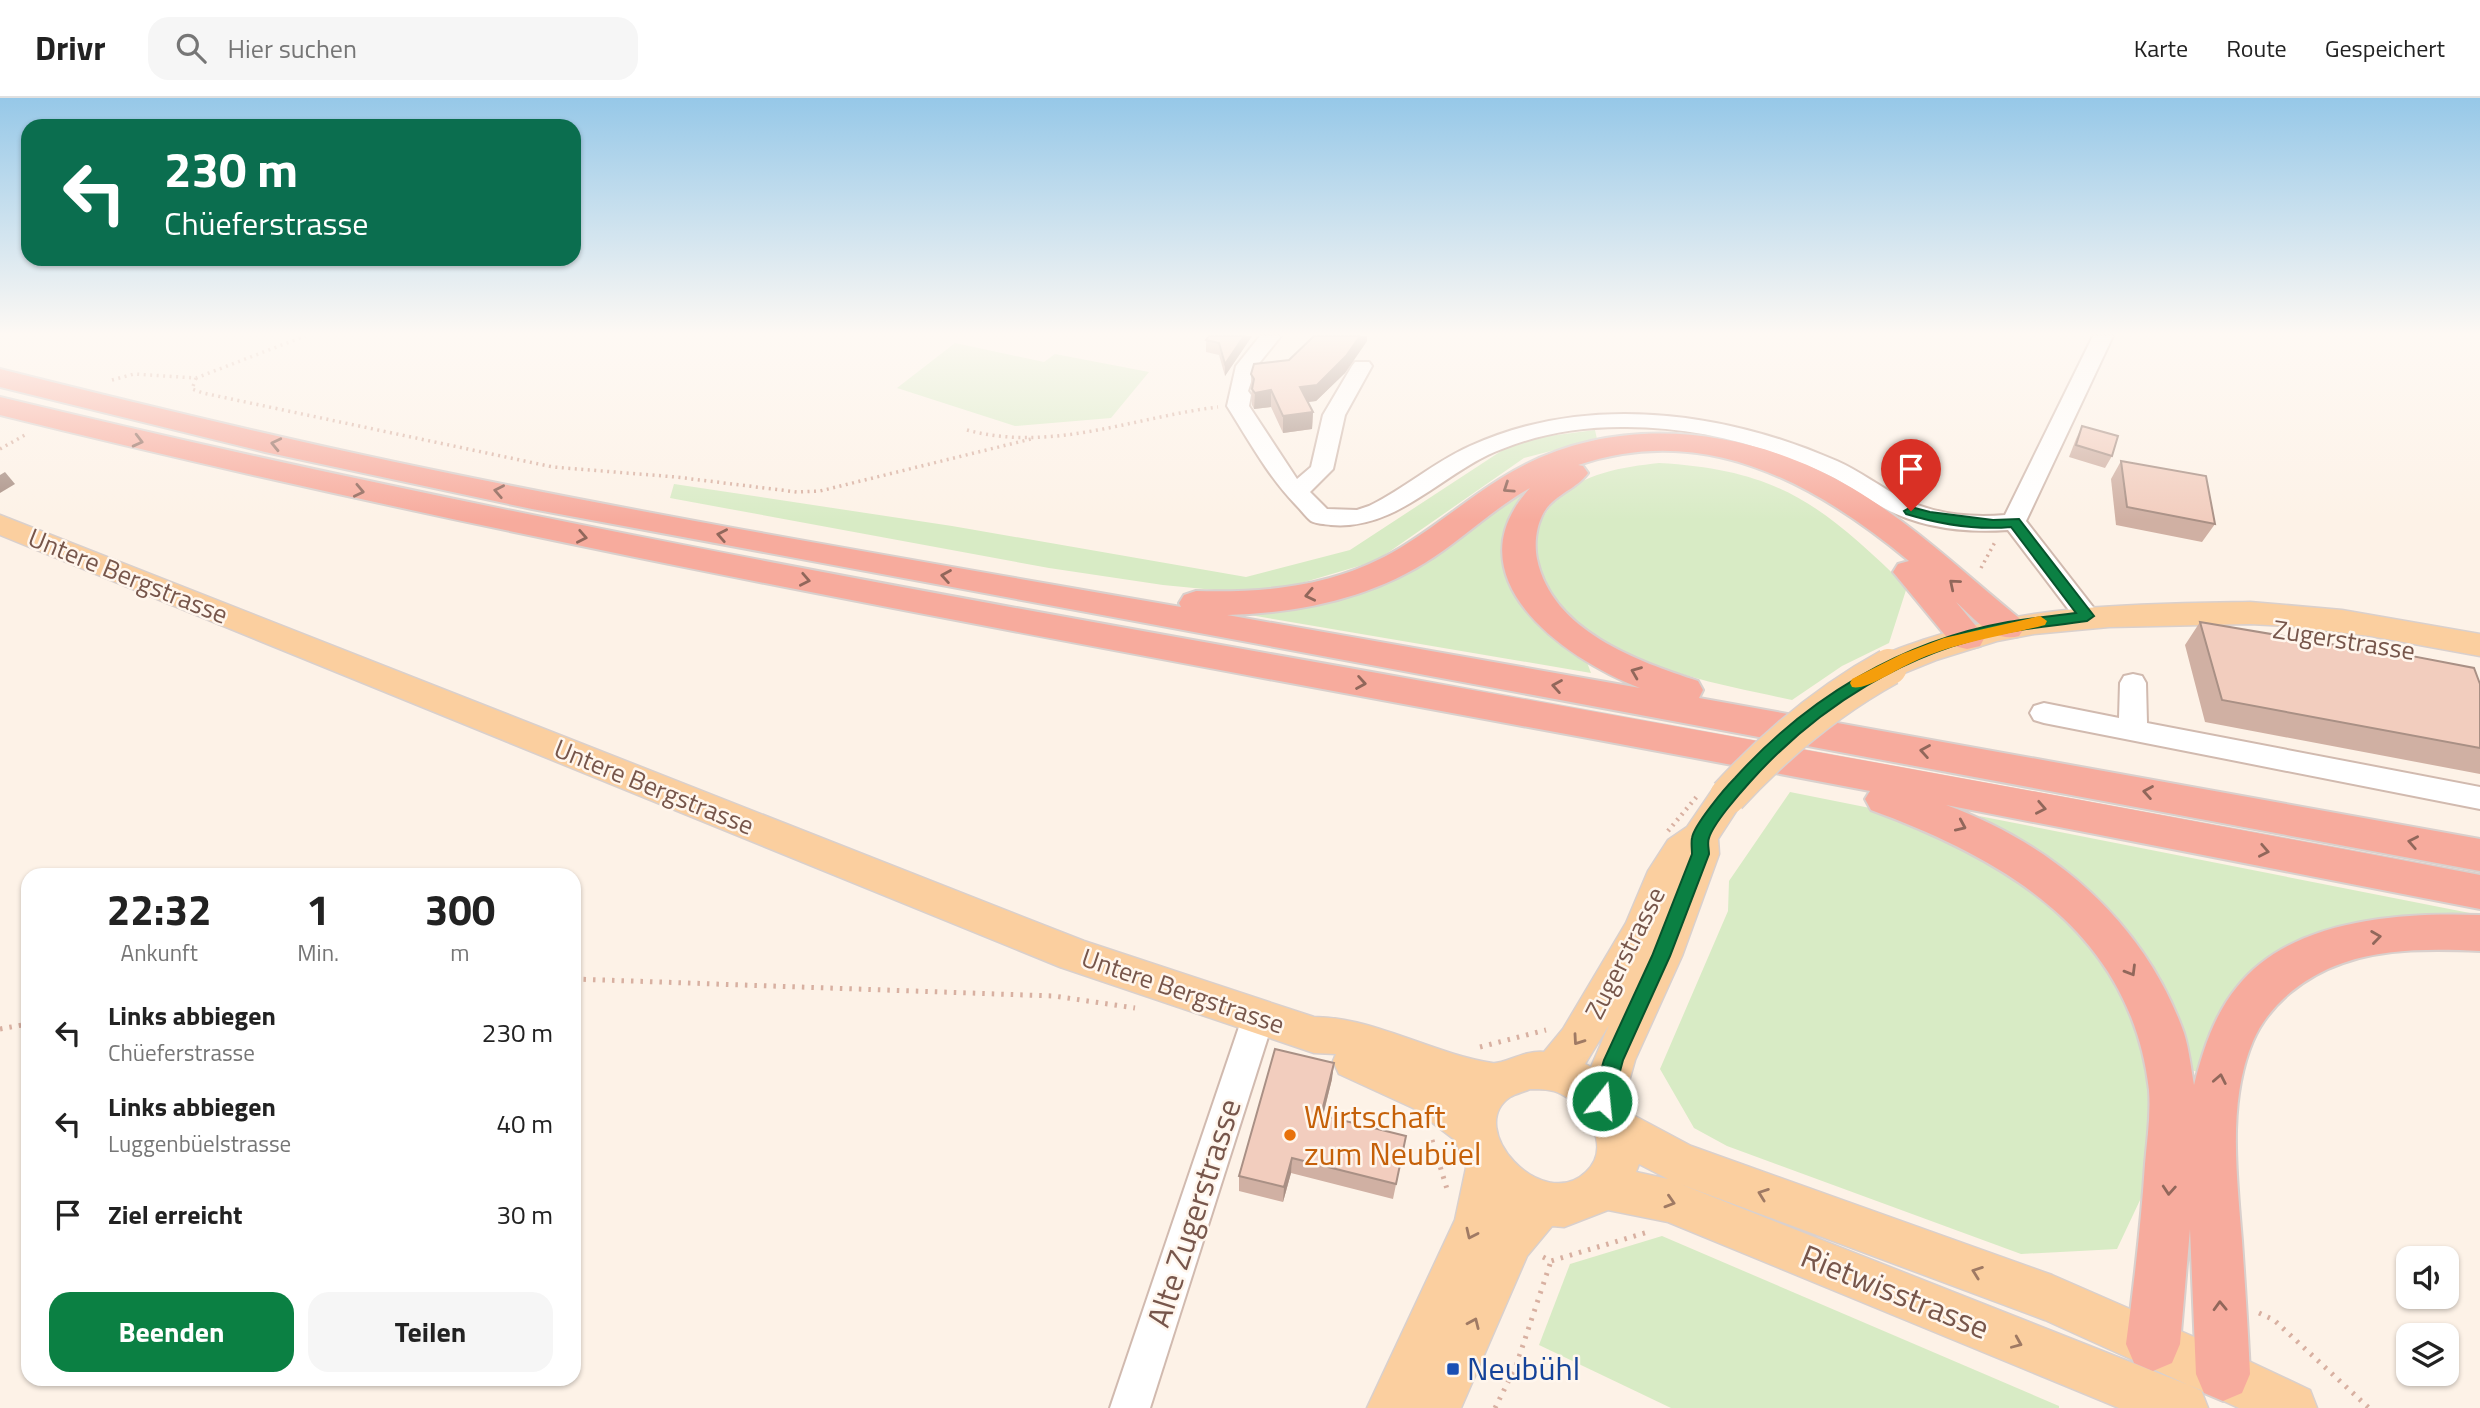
<!DOCTYPE html>
<html lang="de">
<head>
<meta charset="utf-8">
<style>
  :root { --surface:#fff; --page:#f6f6f6; --text:#222; --muted:#767676; --line:#e0e0e0; --accent:#0b8043 }
  body { margin:0; font-family:"Titillium Web",sans-serif; background:var(--page); color:var(--text); height:100vh; display:flex; flex-direction:column; font-size:26px; white-space:nowrap }
  * { box-sizing:border-box; margin:0 }
  p { font-size:23px; color:var(--muted) }
  .icon { flex:none; width:38px; height:38px; fill:none; stroke:currentColor; stroke-width:2; stroke-linecap:round; stroke-linejoin:round }
  .map { position:relative; flex:1; overflow:hidden }
  .side { position:absolute; left:21px; top:770px; width:560px; height:518px; display:flex; flex-direction:column; background:var(--surface); border-radius:21px; box-shadow:0 2px 5px #0004 }
  .side>* { flex:none }
  .banner { position:absolute; left:21px; top:21px; width:560px; height:147px; border-radius:21px; box-shadow:0 2px 5px #0004; background:#0b6e4f; color:#fff; overflow:hidden }
  .buttons { position:absolute; left:2396px; top:1148px; display:grid; gap:14px }
  .buttons a { display:grid; place-items:center; width:63px; height:63px; border-radius:14px; background:var(--surface); box-shadow:0 2px 5px #0004; font-size:35px }
  .pin { position:absolute; display:grid; place-items:center; width:60px; height:60px; color:#fff; margin:-72px -30px; border-radius:50% 50% 50% 0; rotate:-45deg; box-shadow:0 0 7px #0007 }
  .pin .icon { rotate:45deg }
  .me { position:absolute; width:77px; margin:-38px; rotate:16deg; stroke-linejoin:round; filter:drop-shadow(0 0 5px #0008) }
  .turn { display:flex; align-items:center; gap:24px; height:147px; padding:0 28px; font-size:32px }
  .turn .icon { width:91px; height:91px; stroke-width:2.5 }
  .turn b { display:block; font-size:49px; line-height:60px }
  .eta { display:flex; justify-content:space-evenly; align-items:center; height:119px; text-align:center }
  .eta b { font-size:42px; font-weight:700; line-height:49px }
  .primary-button { display:flex; gap:14px; margin-top:auto; padding:14px 28px }
  .primary-button a { flex:1; height:80px; border-radius:21px; background:var(--accent); color:#fff; font-size:28px; font-weight:700; line-height:80px; text-align:center }
  .primary-button a+a { background:var(--page); color:var(--text) }
  ul { padding:0; list-style:none }
  li { display:flex; align-items:center; gap:21px; height:91px; padding:0 28px }
  li div { flex:1 }
  li b { display:block; font-size:26px }
  li em { font-style:normal }
  header { display:flex; align-items:center; gap:42px; box-sizing:border-box; height:98px; padding:0 35px; background:var(--surface); border-bottom:2px solid var(--line) }
  header strong { font-size:33px }
  nav { display:flex; gap:38px; margin-inline-start:auto; font-size:24px }
  .search { width:490px; height:63px; background:var(--page); display:flex; align-items:center; gap:18px; box-sizing:border-box; padding:0 24px; border-radius:21px; color:var(--muted); font-size:26px }
  .map>svg:first-child { display:block }
  .green { fill:#d8ebc5 }
  .lines { fill:none; stroke-linecap:round; stroke-linejoin:round }
  .minor-casing { stroke:#d1baaf; stroke-width:4 }
  .major-casing { stroke:#d9d0cd; stroke-width:3 }
  .highway-casing { stroke:#d9d0cd; stroke-width:4 }
  .path-far1 { stroke:#d8b0a1; stroke-width:3.5; stroke-dasharray:2 4.5; stroke-linecap:butt }
  .path { stroke:#d8b0a1; stroke-width:5; stroke-dasharray:2.5 7; stroke-linecap:butt }
  .minor { fill:#fff; fill-rule:evenodd }
  .major { fill:#fbcf9f; fill-rule:evenodd }
  .highway { fill:#f7ab9d; fill-rule:evenodd }
  .major-bridge-casing { stroke:#d9d0cd; stroke-width:39; stroke-linecap:butt }
  .path-bridge { stroke:#d8b0a1; stroke-width:4.5; stroke-dasharray:2 5; stroke-linecap:butt }
  .major-bridge { stroke:#fbcf9f; stroke-width:36 }
  .wall { fill:#d0b0a3 }
  .shaded-wall { fill:#a99085 }
  .building { fill:#f2cdbe; stroke:#a99085; stroke-width:2 }
  .oneway { stroke:#91675b }
  .oneway2 { stroke:#9f7a64 }
  .route { fill:#0b8043; stroke:#07532c; stroke-width:2 }
  .slow { fill:#f59e0b }
  .food-dot { fill:#e8710a; stroke:#fff6ed; stroke-width:2.5 }
  .transit-dot { fill:#1a4fb4; stroke:#fff6ed; stroke-width:2.5 }
  .labels { text-anchor:middle; stroke-width:5; stroke-linejoin:round; paint-order:stroke }
  .street-label { font-size:26px; fill:#77564b; stroke:#fff6ed }
  .near-food-label { font-size:32px; fill:#c56008; stroke:#fff6ed; text-anchor:start }
  .near-street-label { font-size:32px; fill:#77564b; stroke:#fff6ed }
  .near-transit-label { font-size:32px; fill:#164399; stroke:#fff6ed; text-anchor:start }
</style>
</head>
<body>
<header>
<strong>Drivr</strong>
<div class="search"><svg class="icon" aria-label="search" viewBox="0 0 24 24"><circle cx="10" cy="10" r="6"/><path d="M15 15l6 6"/></svg>Hier suchen</div>
<nav><a>Karte</a><a>Route</a><a>Gespeichert</a></nav>
</header>
<div class="map">
<svg width="2480" height="1310" viewBox="0 0 2480 1310">
  <rect width="100%" height="100%" fill="#fdf2e7"/>
  <!-- green -->
  <g class="green">
    <polygon points="955,245 1044,264 1055,256 1149,274 1111,320 1015,328 897,290"/>
    <polygon points="1595,332 1597,341 1524,360 1376,463 1281,491 1235,494 1163,487 1049,470 670,400 674,386 952,428 1246,479 1350,452 1518,342"/>
    <path d="M1659,365C1780,372 1822,407 1907,489L1889,545L1842,568L1792,602C1724,587 1656,576 1596,539C1552,511 1510,449 1556,402C1582,375 1623,369 1659,365Z"/>
    <path d="M1554,373C1527,397 1515,406 1507,442L1585,559L1591,575L1250,517L1255,514L1282,512Z"/>
    <polygon points="1790,694 1905,717 2003,763 2076,822 2126,890 2146,948 2151,1014 2141,1100 2117,1151 2021,1156 1727,1048 1694,1030 1660,971 1728,813 1729,783"/>
    <polygon points="1979,718 2480,817 2480,826 2339,830 2206,977 2183,969 2045,760"/>
    <polygon points="1662,1138 2059,1308 2059,1310 1671,1310 1539,1247 1570,1166"/>
  </g>
  <g class="lines">
    <!-- minor casing -->
    <g class="minor-casing">
      <g id="minor">
        <path d="M1260,238H1281L1256,269L1248,293L1251,297L1249,308L1297,381L1311,369L1323,317L1352,268L1355,264H1369L1372,268L1345,317L1333,371L1310,394L1327,411L1357,412L1369,408C1404,391 1434,364 1470,348C1586,295 1723,313 1837,363C1860,373 1880,389 1902,400C1933,416 1970,420 2005,417L2093,238H2113L2026,423L2100,518L2096,524L2087,527L2078,524L2008,432C1966,435 1921,430 1884,410C1863,398 1843,383 1820,373C1758,345 1689,328 1621,329C1580,329 1539,336 1502,351C1443,373 1398,433 1331,427C1325,426 1316,426 1311,423C1306,419 1301,412 1296,407C1268,378 1249,343 1227,308L1236,268Z"/>
        <polygon points="2133,576 2142,578 2146,585 2147,625 2480,689 2480,711 2044,625 2034,622 2030,615 2034,608 2044,605 2119,620 2120,585 2124,578"/>
        <polygon points="1258,906 1270,910 1274,920 1150,1310 1110,1310 1242,920 1246,910"/>
      </g>
    </g>
    <!-- major casing -->
    <g class="major-casing">
      <g id="major">
        <path d="M0,417L1084,843L1314,919C1373,919 1433,956 1492,965C1504,967 1523,952 1544,954L1563,931L1626,825L1648,773L1668,742L1687,729L1715,688L1728,684L1741,688L1746,698L1718,741L1719,756L1682,858L1635,962L1624,1001L1633,1017L1691,1048L2052,1177L2240,1259L2310,1292L2317,1310H2239L2045,1222L1680,1086L2201,1292L2208,1310H2119L1668,1124L1608,1112L1564,1129L1552,1128L1527,1158L1461,1310H1367L1455,1122L1466,1070L1455,1042L1413,1010L1339,976L1333,963L1336,956L1314,955L1060,869L0,437ZM1609,927L1591,969L1585,966ZM1530,991C1540,991 1552,991 1561,996C1588,1010 1612,1050 1586,1074C1542,1116 1464,1030 1510,999C1515,996 1523,994 1530,991ZM1639,1066L1668,1081L1636,1074Z"/>
        <path d="M2250,504L2342,512L2480,536V558L2370,538L2287,528L2250,526L2109,529L2034,536L1997,543L1936,562L1889,581L1877,577L1872,569C1881,554 1906,548 1923,542C2029,506 2138,506 2250,504Z"/>
      </g>
    </g>
    <!-- highway casing -->
    <g class="highway-casing">
      <g id="highway">
        <path d="M0,271C131,304 263,336 395,364C656,419 919,463 1181,509L1179,505L1184,497L1196,493C1268,495 1337,488 1400,450C1435,429 1466,402 1500,381C1608,312 1746,327 1852,390C1913,426 1965,476 2019,520L2025,529L2019,538C1993,545 1975,521 1956,504L1985,539L1980,548L1967,551L1954,548L1893,474L1898,466L1909,463C1814,384 1704,324 1578,367L1583,368L1588,375C1577,391 1555,396 1544,414C1536,428 1534,446 1537,461C1552,533 1637,563 1698,583L1703,592L1699,600L2480,741V773L532,411L265,354L0,289ZM1530,390C1449,479 1563,560 1640,590L1227,517C1300,515 1373,500 1434,459C1467,437 1496,409 1530,390Z"/>
        <path d="M0,299C461,411 927,495 1394,578C1756,642 2118,708 2480,777V811L1946,707C2054,746 2145,825 2184,935C2189,951 2191,970 2194,987C2203,952 2214,917 2237,889C2290,821 2401,814 2480,817V853C2435,851 2386,850 2343,865C2305,878 2269,906 2253,943C2227,1004 2237,1079 2242,1143C2245,1187 2248,1232 2250,1276L2242,1295L2223,1303L2204,1295L2196,1276L2190,1131L2180,1246L2172,1265L2153,1273L2134,1265L2126,1246C2134,1186 2141,1127 2145,1066C2147,1042 2151,1017 2149,992C2131,835 2007,762 1871,712L1865,701L1870,693C1245,574 618,470 0,317Z"/>
      </g>
    </g>
    <!-- path-far1 -->
    <g class="path-far1">
      <polyline points="196,280 192,291 203,295 553,369 676,379 797,394 820,393 1031,341"/>
      <polyline points="112,282 134,276 196,280 305,238"/>
      <path d="M967,332C1051,355 1135,319 1218,309"/>
      <polyline points="0,351 25,337"/>
      <polyline points="1981,470 1995,444"/>
    </g>
    <!-- path -->
    <g class="path">
      <polyline points="574,881 1054,898 1135,910"/>
      <polyline points="0,931 28,926"/>
      <polyline points="1480,949 1546,932"/>
      <polyline points="1432,1042 1447,1091"/>
      <polyline points="1543,1159 1551,1163 1648,1134"/>
      <polyline points="2259,1215 2274,1222 2369,1310"/>
      <polyline points="1495,1310 1516,1268 1551,1163"/>
    </g>
    <!-- minor -->
    <use href="#minor" class="minor"/>
    <!-- major -->
    <use href="#major" class="major"/>
    <!-- highway -->
    <use href="#highway" class="highway"/>
    <!-- major-bridge casing -->
    <g class="major-bridge-casing">
      <path id="major-bridge" d="M1728,698C1776,646 1827,603 1889,569"/>
    </g>
    <!-- path-bridge -->
    <polyline class="path-bridge" points="1668,733 1699,696"/>
    <!-- major-bridge -->
    <use href="#major-bridge" class="major-bridge"/>
  </g>
  <!-- wall -->
  <g class="wall">
    <polygon points="1209,238 1252,238 1225,278 1219,257 1206,254 1206,242"/>
    <polygon points="1314,238 1367,238 1367,243 1345,275 1316,303 1308,304 1313,314 1312,331 1283,335 1271,309 1254,311 1252,307 1251,276 1289,262"/>
    <polygon points="2082,328 2112,358 2105,370 2069,359 2076,341"/>
    <polygon points="2121,363 2215,426 2202,444 2116,427 2111,381"/>
    <polygon points="2200,524 2410,560 2412,558 2480,586 2480,676 2205,624 2185,547"/>
    <polygon points="1332,981 1323,1018 1406,1038 1393,1101 1291,1075 1283,1104 1239,1093 1239,1078"/>
  </g>
  <!-- shaded-wall -->
  <g class="shaded-wall">
    <polygon points="1244,238 1252,238 1225,278 1225,266"/>
    <polygon points="1360,238 1367,238 1367,243 1345,275 1316,303 1300,305 1300,289"/>
    <polygon points="1271,292 1271,309 1254,311 1255,295"/>
    <polygon points="1313,314 1312,331 1283,335 1283,318"/>
    <polygon points="5,374 15,386 0,395 0,377"/>
    <polygon points="1334,965 1332,981 1319,1033 1321,1017"/>
    <polygon points="1292,1060 1291,1075 1283,1104 1284,1089"/>
  </g>
  <!-- building -->
  <g class="building">
    <polygon points="1209,238 1244,238 1225,266 1219,245 1206,242"/>
    <polygon points="1314,238 1360,238 1346,258 1317,287 1300,289 1313,314 1283,318 1271,292 1255,295 1252,291 1254,281 1251,276 1254,266 1289,262"/>
    <polygon points="2082,328 2118,338 2112,358 2076,347"/>
    <polygon points="2121,363 2206,378 2215,426 2127,409"/>
    <polygon points="2200,524 2413,560 2412,558 2474,570 2480,586 2480,650 2222,602"/>
    <polygon points="1275,951 1334,965 1321,1017 1406,1038 1396,1086 1292,1060 1284,1089 1239,1078"/>
  </g>
  <!-- one-way arrows -->
  <defs><path id="oneway-chevron" d="M-2-3.5L2.5 0L-2 3.5" fill="none" stroke-width="1.6" stroke-linecap="round" stroke-linejoin="round" transform="scale(1.75)"/></defs>
  <g class="oneway">
    <use href="#oneway-chevron" transform="translate(138 343) rotate(14)"/>
    <use href="#oneway-chevron" transform="translate(276 346) rotate(-167)"/>
    <use href="#oneway-chevron" transform="translate(1508 390) rotate(146)"/>
    <use href="#oneway-chevron" transform="translate(359 393) rotate(12)"/>
    <use href="#oneway-chevron" transform="translate(499 393) rotate(-169)"/>
    <use href="#oneway-chevron" transform="translate(722 437) rotate(-169)"/>
    <use href="#oneway-chevron" transform="translate(582 439) rotate(11)"/>
    <use href="#oneway-chevron" transform="translate(946 478) rotate(-170)"/>
    <use href="#oneway-chevron" transform="translate(805 482) rotate(11)"/>
    <use href="#oneway-chevron" transform="translate(1954 486) rotate(-140)"/>
    <use href="#oneway-chevron" transform="translate(1310 497) rotate(168)"/>
    <use href="#oneway-chevron" transform="translate(1636 574) rotate(-158)"/>
    <use href="#oneway-chevron" transform="translate(1361 585) rotate(10)"/>
    <use href="#oneway-chevron" transform="translate(1557 588) rotate(-170)"/>
    <use href="#oneway-chevron" transform="translate(1925 653) rotate(-170)"/>
    <use href="#oneway-chevron" transform="translate(2148 694) rotate(-170)"/>
    <use href="#oneway-chevron" transform="translate(2041 710) rotate(11)"/>
    <use href="#oneway-chevron" transform="translate(1961 728) rotate(24)"/>
    <use href="#oneway-chevron" transform="translate(2413 744) rotate(-169)"/>
    <use href="#oneway-chevron" transform="translate(2264 753) rotate(11)"/>
    <use href="#oneway-chevron" transform="translate(2376 839) rotate(-8)"/>
    <use href="#oneway-chevron" transform="translate(2131 873) rotate(59)"/>
    <use href="#oneway-chevron" transform="translate(2220 981) rotate(-79)"/>
    <use href="#oneway-chevron" transform="translate(2169 1092) rotate(94)"/>
    <use href="#oneway-chevron" transform="translate(2220 1208) rotate(-92)"/>
  </g>
  <g class="oneway2">
    <use href="#oneway-chevron" transform="translate(1578 942) rotate(125)"/>
    <use href="#oneway-chevron" transform="translate(1763 1096) rotate(-160)"/>
    <use href="#oneway-chevron" transform="translate(1670 1104) rotate(17)"/>
    <use href="#oneway-chevron" transform="translate(1471 1136) rotate(115)"/>
    <use href="#oneway-chevron" transform="translate(1977 1174) rotate(-160)"/>
    <use href="#oneway-chevron" transform="translate(1474 1225) rotate(-66)"/>
    <use href="#oneway-chevron" transform="translate(2017 1245) rotate(23)"/>
  </g>
  <!-- sky -->
  <linearGradient id="sky" x2="0" y2="1"><stop stop-color="#96c8e8"/><stop offset="0.56" stop-color="#fef9f4"/><stop offset="1" stop-color="#fef9f4" stop-opacity="0"/></linearGradient>
  <rect width="2480" height="422" fill="url(#sky)"/>
  <!-- route -->
  <path class="route" d="M1911,409L1930,414L1993,422L2019,421L2094,518L2087,523C2061,527 2034,529 2008,534C1908,552 1817,609 1750,684C1739,696 1713,726 1709,740C1707,744 1709,752 1709,756L1670,858L1623,962L1612,1003L1609,1009L1602,1012L1595,1009L1592,1003L1604,962L1652,858L1692,756C1692,751 1691,745 1692,740C1694,727 1725,690 1735,680C1807,600 1901,543 2008,524C2030,520 2054,518 2076,515L2011,429C1977,432 1939,426 1906,416L1904,413Z"/>
  <!-- slow -->
  <path class="slow" d="M2040,518L2047,523L2045,527C2000,539 1954,544 1911,565C1897,571 1865,593 1852,589L1850,585L1852,581L1902,556L1944,540Z"/>
  <!-- markers -->
  <circle class="food-dot" cx="1290" cy="1037" r="7"/>
  <rect class="transit-dot" x="1446" y="1264" width="14" height="14" rx="3.5"/>
  <g class="labels">
    <!-- street labels -->
    <g class="street-label">
      <text transform="translate(128 478) rotate(22)" y="9">Untere Bergstrasse</text>
      <text transform="translate(2344 542) rotate(9)" y="9">Zugerstrasse</text>
      <text transform="translate(654 689) rotate(22)" y="9">Untere Bergstrasse</text>
      <text transform="translate(1625 855) rotate(-63)" y="9">Zugerstrasse</text>
      <text transform="translate(1183 893) rotate(19)" y="9">Untere Bergstrasse</text>
    </g>
    <!-- near-food labels -->
    <g class="near-food-label">
      <text x="1304" y="1030">Wirtschaft<tspan x="1304" dy="37">zum Neubüel</tspan></text>
    </g>
    <!-- near-street labels -->
    <g class="near-street-label">
      <text transform="translate(1194 1115) rotate(-72)" y="11">Alte Zugerstrasse</text>
      <text transform="translate(1895 1194) rotate(22)" y="11">Rietwisstrasse</text>
    </g>
    <!-- near-transit labels -->
    <g class="near-transit-label">
      <text x="1467" y="1282">Neubühl</text>
    </g>
  </g>
</svg>
<div class="buttons">
<a><svg class="icon" aria-label="sound" viewBox="0 0 24 24"><path d="M4 9h4l5-4v14l-5-4H4zM17 9q2 3 0 6"/></svg></a>
<a><svg class="icon" aria-label="layers" viewBox="0 0 24 24"><path d="M12 4l9 5-9 5-9-5zM3 14l9 5 9-5"/></svg></a>
</div>
<div class="pin" style="left:1911px;top:413px;background:#d93025"><svg class="icon" aria-label="arrive" viewBox="0 0 24 24"><path d="M6 21V4h12l-3 4 3 4H6"/></svg></div>
<svg class="me" style="left:1602px;top:1003px" viewBox="-20 -20 40 40"><circle r="17" fill="#0b8043" stroke="#fff" stroke-width="3"/><path d="M0-11L8 9 0 5-8 9z" fill="#fff"/></svg>
<div class="banner">
<div class="turn"><svg class="icon" aria-label="left" viewBox="0 0 24 24"><path d="M17 20v-9H6M10 6l-5 5 5 5"/></svg><div><b>230 m</b>Chüeferstrasse</div></div>
</div>
<section class="side">
<div class="eta">
<div><b>22:32</b><p>Ankunft</p></div>
<div><b>1</b><p>Min.</p></div>
<div><b>300</b><p>m</p></div>
</div>
<ul>
<li><svg class="icon" aria-label="left" viewBox="0 0 24 24"><path d="M17 20v-9H6M10 6l-5 5 5 5"/></svg><div><b>Links abbiegen</b><p>Chüeferstrasse</p></div><em>230 m</em></li>
<li><svg class="icon" aria-label="left" viewBox="0 0 24 24"><path d="M17 20v-9H6M10 6l-5 5 5 5"/></svg><div><b>Links abbiegen</b><p>Luggenbüelstrasse</p></div><em>40 m</em></li>
<li><svg class="icon" aria-label="arrive" viewBox="0 0 24 24"><path d="M6 21V4h12l-3 4 3 4H6"/></svg><div><b>Ziel erreicht</b></div><em>30 m</em></li>
</ul>
<div class="primary-button"><a>Beenden</a><a>Teilen</a></div>
</section>
</div>
</body>
</html>
